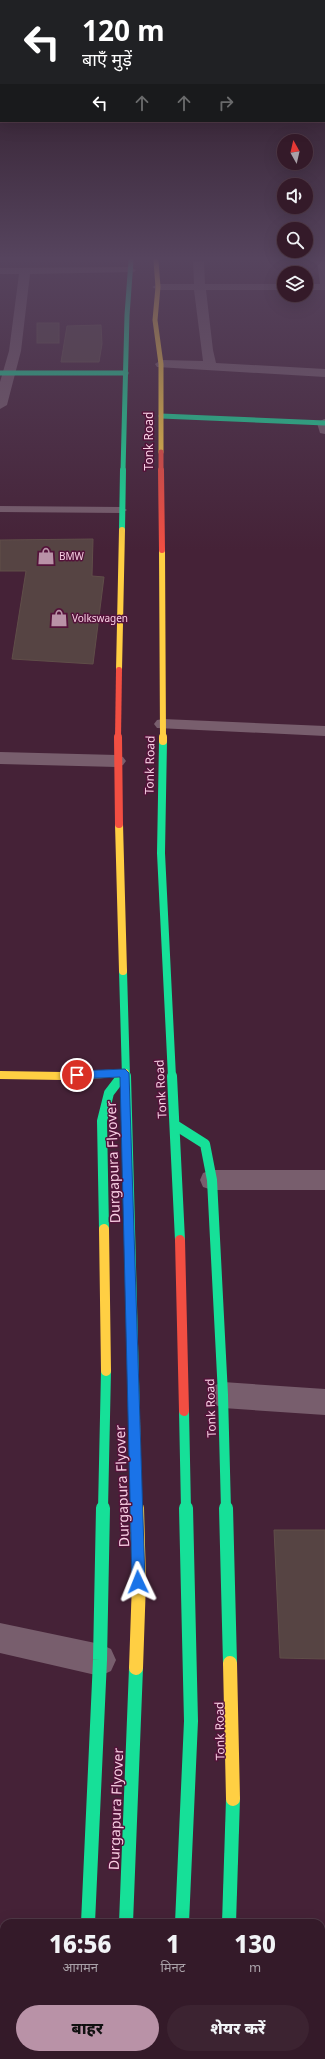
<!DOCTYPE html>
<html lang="hi">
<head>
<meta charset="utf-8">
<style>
  :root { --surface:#341a29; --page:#3c2331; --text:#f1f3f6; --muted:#a9a1a8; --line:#4e3846; --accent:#b992a7 }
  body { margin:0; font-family:"Noto Sans","Noto Sans Devanagari",sans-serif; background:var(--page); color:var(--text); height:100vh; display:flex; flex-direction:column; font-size:15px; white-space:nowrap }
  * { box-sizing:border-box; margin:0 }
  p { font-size:13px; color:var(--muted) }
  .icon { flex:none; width:22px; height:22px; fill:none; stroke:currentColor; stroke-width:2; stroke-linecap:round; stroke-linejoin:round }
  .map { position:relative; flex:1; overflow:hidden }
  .panel { position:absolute; left:0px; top:1919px; width:325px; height:140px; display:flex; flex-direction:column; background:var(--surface); border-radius:12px 12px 0 0; box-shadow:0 4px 16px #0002,0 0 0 1px var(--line) }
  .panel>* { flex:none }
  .hud { position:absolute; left:0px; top:0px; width:325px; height:122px; box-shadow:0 4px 16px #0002,0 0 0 1px var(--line); background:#202124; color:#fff; overflow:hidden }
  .needle { width:26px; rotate:352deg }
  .controls { position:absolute; left:277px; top:134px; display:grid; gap:8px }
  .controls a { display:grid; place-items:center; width:36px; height:36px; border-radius:50%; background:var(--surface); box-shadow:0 4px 16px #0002,0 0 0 1px var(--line); font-size:20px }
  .pin { position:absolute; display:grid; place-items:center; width:34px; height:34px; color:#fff; margin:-17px; border:2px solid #fff; border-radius:50%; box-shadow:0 1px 4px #0007 }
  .me { position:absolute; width:44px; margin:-22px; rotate:358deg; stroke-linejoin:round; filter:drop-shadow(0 0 3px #0008) }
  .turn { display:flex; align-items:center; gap:14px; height:84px; padding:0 16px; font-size:18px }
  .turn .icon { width:52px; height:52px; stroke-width:2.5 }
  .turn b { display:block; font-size:28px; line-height:34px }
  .lanes { display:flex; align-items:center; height:38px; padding:0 16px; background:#0003; justify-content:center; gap:20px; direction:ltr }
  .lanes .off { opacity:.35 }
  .eta { display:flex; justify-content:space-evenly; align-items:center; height:68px; text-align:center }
  .eta b { font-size:24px; font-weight:800; line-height:28px }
  .primary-button { display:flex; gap:8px; margin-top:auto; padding:8px 16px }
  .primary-button a { flex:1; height:46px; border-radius:24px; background:var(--accent); color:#111; font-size:16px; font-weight:800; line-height:46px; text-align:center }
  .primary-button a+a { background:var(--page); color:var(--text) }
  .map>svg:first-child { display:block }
  .building { fill:#564443; stroke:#604e49 }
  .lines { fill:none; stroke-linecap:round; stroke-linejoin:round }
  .lane { fill:#785e6d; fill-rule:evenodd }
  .street { fill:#785e6d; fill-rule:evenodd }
  .fast-far4 { stroke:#16e098; stroke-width:5 }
  .fast-far3 { stroke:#16e098; stroke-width:6 }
  .fast-far2 { stroke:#16e098; stroke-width:8 }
  .fast-far1 { stroke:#16e098; stroke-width:10 }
  .fast { stroke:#16e098; stroke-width:14 }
  .slow-far4 { stroke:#ffcf43; stroke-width:5 }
  .slow-far3 { stroke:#ffcf43; stroke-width:6 }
  .slow-far2 { stroke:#ffcf43; stroke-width:8 }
  .slow-far1 { stroke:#ffcf43; stroke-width:10 }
  .slow { stroke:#ffcf43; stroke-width:14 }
  .jam-far4 { stroke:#f24e42; stroke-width:5 }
  .jam-far3 { stroke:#f24e42; stroke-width:6 }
  .jam-far2 { stroke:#f24e42; stroke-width:8 }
  .jam-far1 { stroke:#f24e42; stroke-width:10 }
  .jam { stroke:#f24e42; stroke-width:14 }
  .route { fill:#1a73e8; stroke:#114b97 }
  .labels { text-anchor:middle; stroke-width:3; stroke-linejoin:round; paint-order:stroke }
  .far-poi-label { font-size:10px; fill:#f8cfe3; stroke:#54133a; text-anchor:start }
  .street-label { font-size:12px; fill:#f8cfe3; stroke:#54133a }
  .near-street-label { font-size:14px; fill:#f8cfe3; stroke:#54133a }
</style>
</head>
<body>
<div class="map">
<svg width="325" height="2059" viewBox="0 0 325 2059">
  <rect width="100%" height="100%" fill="#452237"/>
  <!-- building -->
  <g class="building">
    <rect x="37" y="323" width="22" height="20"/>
    <polygon points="101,325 102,344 99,362 61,362 67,326"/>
    <polygon points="93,539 92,576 104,577 93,664 12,659 26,571 0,571 0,540"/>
    <polygon points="274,1530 325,1530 325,1659 280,1658"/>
  </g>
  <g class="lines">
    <!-- lane -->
    <polygon class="lane" points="0,506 122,507 127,510 122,513 0,512"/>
    <!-- street -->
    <g class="street">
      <polygon points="193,261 204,261 205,284 284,284 284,290 206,290 213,350 216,363 325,369 325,377 157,367 155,364 161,360 203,361 194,290 158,290 152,287 158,284 194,284"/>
      <polygon points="317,261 325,261 325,290 306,290 306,284 320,284"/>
      <polygon points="130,267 136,270 134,272 30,274 21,351 7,405 0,409 0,382 9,351 19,274 0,274 0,268"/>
      <polygon points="324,419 325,419 325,434 320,433 317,423"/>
      <polygon points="163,719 325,726 325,736 157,728 154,724 157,720"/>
      <polygon points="0,752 117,755 123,757 126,761 123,765 117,767 0,764"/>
      <polygon points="212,1170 325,1170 325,1190 212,1190 203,1187 200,1180 203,1173"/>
      <polygon points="223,1382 325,1389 325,1415 223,1408 213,1404 209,1395 213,1386"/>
      <polygon points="0,1623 100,1644 111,1649 116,1660 111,1671 100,1676 0,1653"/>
    </g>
    <!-- fast-far4 -->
    <g class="fast-far4">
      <polyline points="0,373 126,373"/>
      <polyline points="161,416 325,423"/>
      <polyline points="123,471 127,315 131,261"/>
    </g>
    <!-- fast-far3 -->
    <polyline class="fast-far3" points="122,530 123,470"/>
    <!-- fast-far2 -->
    <g class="fast-far2">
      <polyline points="163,741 161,853 172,1077"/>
      <polyline points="123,971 126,1077"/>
      <polyline points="122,1077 125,1073"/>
    </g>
    <!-- fast-far1 -->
    <g class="fast-far1">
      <polyline points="126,1076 135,1418"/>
      <polyline points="172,1076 180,1240"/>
      <polyline points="175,1125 205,1144 212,1180 223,1395 226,1509"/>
      <polyline points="104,1229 102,1121 109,1093 122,1076"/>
      <polyline points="184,1411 186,1509"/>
      <polyline points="103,1509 106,1371"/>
    </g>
    <!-- fast -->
    <g class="fast">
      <polyline points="226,1508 230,1663"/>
      <polyline points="88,1923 100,1660 103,1508"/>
      <polyline points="126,1923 136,1668"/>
      <polyline points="182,1923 191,1721 186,1508"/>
      <polyline points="229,1923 233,1799"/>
      <polyline points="177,2055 177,2059"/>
      <polyline points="225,2055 225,2059"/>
    </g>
    <!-- slow-far4 -->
    <polyline class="slow-far4" points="156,261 158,287 155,320 161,364 161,452"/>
    <!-- slow-far3 -->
    <g class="slow-far3">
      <polyline points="162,550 163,738"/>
      <polyline points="119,670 122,530"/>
    </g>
    <!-- slow-far2 -->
    <g class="slow-far2">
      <polyline points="163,737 163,741"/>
      <polyline points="119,824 123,971"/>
      <polyline points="0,1075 62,1076 125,1073"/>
    </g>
    <!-- slow-far1 -->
    <g class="slow-far1">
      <polyline points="104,1229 106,1371"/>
      <polyline points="135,1418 137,1509"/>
    </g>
    <!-- slow -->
    <g class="slow">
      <polyline points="230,1663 233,1799"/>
      <polyline points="136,1668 139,1582 137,1508"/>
      <polyline points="82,2059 83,2055"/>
    </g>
    <!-- jam-far4 -->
    <polyline class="jam-far4" points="161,452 161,471"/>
    <!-- jam-far3 -->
    <g class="jam-far3">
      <polyline points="161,470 162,550"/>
      <polyline points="118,738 119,670"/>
    </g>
    <!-- jam-far2 -->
    <polyline class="jam-far2" points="118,737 119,824"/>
    <!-- jam-far1 -->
    <polyline class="jam-far1" points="180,1240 184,1411"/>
    <!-- jam -->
    <polyline class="jam" points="118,2055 118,2059"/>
  </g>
  <!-- sky -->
  <linearGradient id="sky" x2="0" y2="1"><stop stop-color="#26131e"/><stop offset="0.47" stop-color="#56445e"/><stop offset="1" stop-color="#56445e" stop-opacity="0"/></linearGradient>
  <rect width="325" height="550" fill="url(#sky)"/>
  <!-- route -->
  <polygon class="route" points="125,1069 129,1073 145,1582 143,1586 138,1588 134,1586 132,1582 120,1077 77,1079 73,1075 77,1071"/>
  <!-- icons -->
  <defs>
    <g id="shop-bare" transform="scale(1.38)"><path d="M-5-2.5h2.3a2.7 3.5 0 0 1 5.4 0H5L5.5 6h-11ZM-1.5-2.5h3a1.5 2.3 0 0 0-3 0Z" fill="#b992a7" stroke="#54133a" stroke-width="2.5" paint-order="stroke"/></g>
  </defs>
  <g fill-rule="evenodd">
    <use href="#shop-bare" x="46" y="556"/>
    <use href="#shop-bare" x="59" y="618"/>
  </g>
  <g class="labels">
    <!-- far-poi labels -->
    <g class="far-poi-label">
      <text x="59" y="560">BMW</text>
      <text x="72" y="622">Volkswagen</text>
    </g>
    <!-- street labels -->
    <g class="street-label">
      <text transform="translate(149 441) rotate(-90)" y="4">Tonk Road</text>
      <text transform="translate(150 765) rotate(-89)" y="4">Tonk Road</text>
      <text transform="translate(161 1089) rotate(-93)" y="4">Tonk Road</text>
      <text transform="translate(211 1408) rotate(-92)" y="4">Tonk Road</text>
      <text transform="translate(220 1731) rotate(-91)" y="4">Tonk Road</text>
    </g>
    <!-- near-street labels -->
    <g class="near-street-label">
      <text transform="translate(113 1162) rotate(-92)" y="5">Durgapura Flyover</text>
      <text transform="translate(122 1486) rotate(-92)" y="5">Durgapura Flyover</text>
      <text transform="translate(116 1809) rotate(-88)" y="5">Durgapura Flyover</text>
    </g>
  </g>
</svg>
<div class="controls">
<a><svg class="needle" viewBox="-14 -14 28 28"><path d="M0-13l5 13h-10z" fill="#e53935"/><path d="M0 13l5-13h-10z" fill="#a9a1a8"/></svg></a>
<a><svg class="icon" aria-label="sound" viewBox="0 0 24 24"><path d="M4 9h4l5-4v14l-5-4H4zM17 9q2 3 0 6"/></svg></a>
<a><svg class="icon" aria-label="search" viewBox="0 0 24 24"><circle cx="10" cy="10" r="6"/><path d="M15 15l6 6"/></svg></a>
<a><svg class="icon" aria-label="layers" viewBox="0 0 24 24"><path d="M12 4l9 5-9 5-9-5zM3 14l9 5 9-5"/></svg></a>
</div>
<div class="pin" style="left:77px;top:1075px;background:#d93025"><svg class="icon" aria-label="arrive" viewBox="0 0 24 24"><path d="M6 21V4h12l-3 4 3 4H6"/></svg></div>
<svg class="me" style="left:138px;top:1582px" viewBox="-20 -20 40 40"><path d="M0-17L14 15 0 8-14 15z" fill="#1a73e8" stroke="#fff" stroke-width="4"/></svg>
<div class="hud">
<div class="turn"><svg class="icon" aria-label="left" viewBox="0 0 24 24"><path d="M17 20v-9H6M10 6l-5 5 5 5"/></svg><div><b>120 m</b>बाएँ मुड़ें</div></div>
<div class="lanes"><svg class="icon" aria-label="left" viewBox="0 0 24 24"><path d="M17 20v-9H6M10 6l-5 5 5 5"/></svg><svg class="icon off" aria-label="ahead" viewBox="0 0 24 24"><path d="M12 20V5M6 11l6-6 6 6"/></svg><svg class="icon off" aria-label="ahead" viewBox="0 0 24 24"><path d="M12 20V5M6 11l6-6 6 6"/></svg><svg class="icon off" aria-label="right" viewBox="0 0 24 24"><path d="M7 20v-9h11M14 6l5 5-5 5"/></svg></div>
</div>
<section class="panel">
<div class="eta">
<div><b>16:56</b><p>आगमन</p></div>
<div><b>1</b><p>मिनट</p></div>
<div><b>130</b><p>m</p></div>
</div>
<div class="primary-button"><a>बाहर</a><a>शेयर करें</a></div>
</section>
</div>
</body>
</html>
